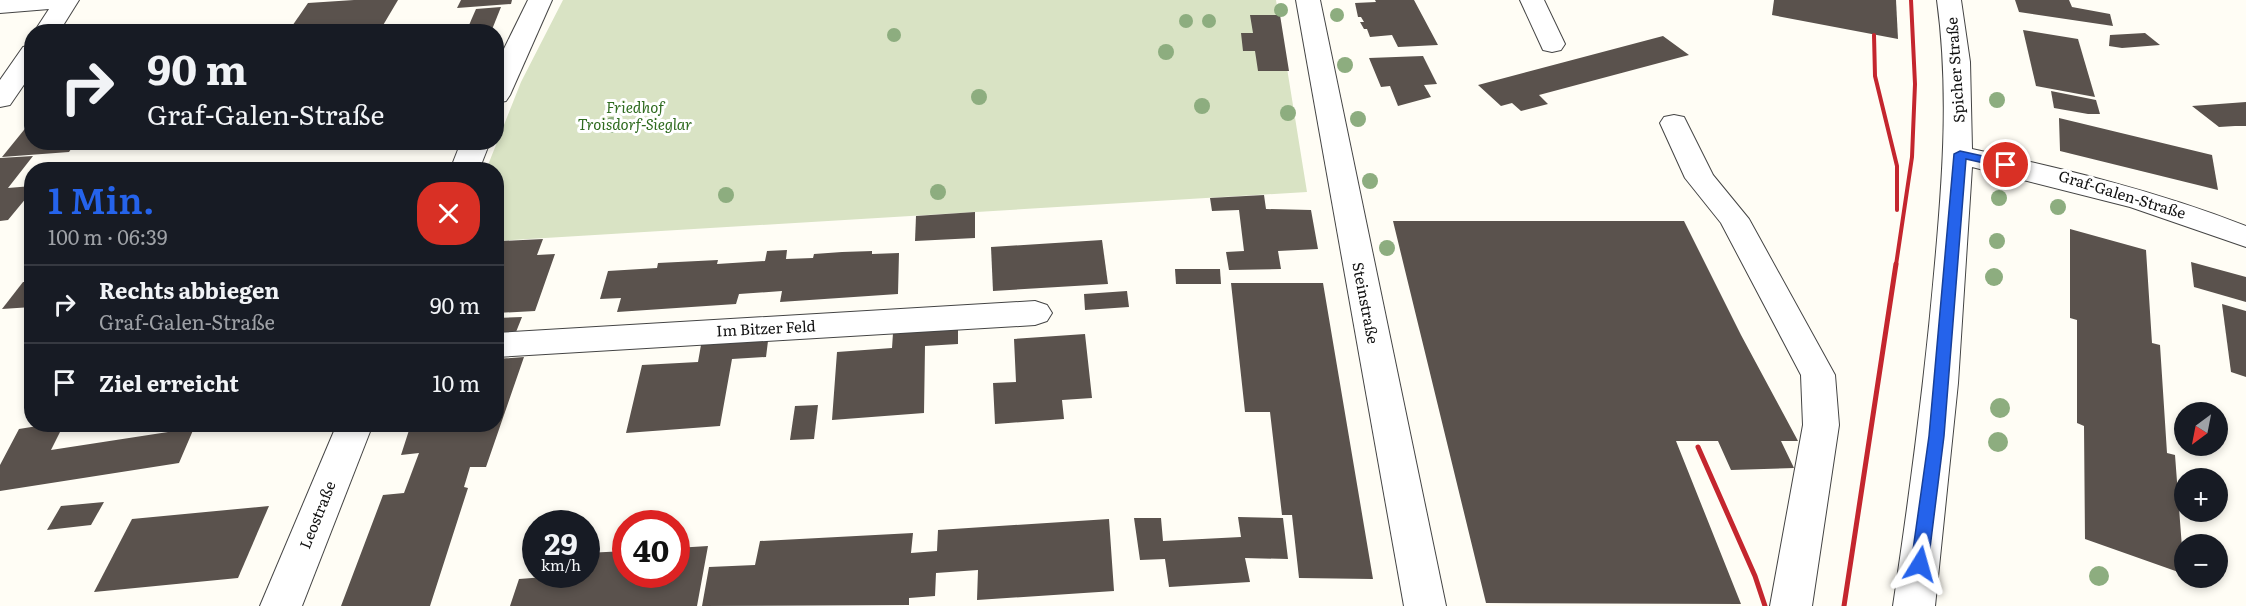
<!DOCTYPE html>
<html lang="de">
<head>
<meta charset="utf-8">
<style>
  :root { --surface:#171b24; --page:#20242c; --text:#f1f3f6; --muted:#9ea1a6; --line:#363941; --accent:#2563eb }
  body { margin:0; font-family:Literata,serif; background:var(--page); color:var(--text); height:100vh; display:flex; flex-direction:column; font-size:22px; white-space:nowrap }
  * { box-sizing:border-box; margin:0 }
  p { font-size:20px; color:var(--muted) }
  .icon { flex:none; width:33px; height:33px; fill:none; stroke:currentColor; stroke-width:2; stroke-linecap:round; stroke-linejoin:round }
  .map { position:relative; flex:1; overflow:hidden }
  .details { position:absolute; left:24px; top:162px; width:480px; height:270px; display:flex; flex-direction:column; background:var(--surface); border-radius:24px; box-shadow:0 3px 9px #0003 }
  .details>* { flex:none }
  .hud { position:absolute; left:24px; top:24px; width:480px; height:126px; border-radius:24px; box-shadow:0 3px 9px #0003; background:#171b24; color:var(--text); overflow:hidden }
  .needle { width:39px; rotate:212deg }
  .controls { position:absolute; left:2174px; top:402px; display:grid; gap:12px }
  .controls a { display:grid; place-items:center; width:54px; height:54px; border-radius:50%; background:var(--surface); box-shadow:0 3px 9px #0003; font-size:30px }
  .speed { position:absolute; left:522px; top:510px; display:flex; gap:12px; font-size:30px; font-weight:700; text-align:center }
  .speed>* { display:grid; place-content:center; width:78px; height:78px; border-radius:50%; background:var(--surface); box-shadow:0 3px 9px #0003; line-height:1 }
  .speed small { font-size:15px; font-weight:400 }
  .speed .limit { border:9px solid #d22; background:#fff; color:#111 }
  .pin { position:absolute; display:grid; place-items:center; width:51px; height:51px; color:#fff; margin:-26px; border:3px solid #fff; border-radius:50%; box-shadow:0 2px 6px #0007 }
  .me { position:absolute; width:66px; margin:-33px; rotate:8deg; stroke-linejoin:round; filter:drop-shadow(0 0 4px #0008) }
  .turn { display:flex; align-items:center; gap:21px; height:126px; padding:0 24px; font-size:27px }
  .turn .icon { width:78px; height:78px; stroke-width:2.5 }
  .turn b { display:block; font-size:42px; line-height:51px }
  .round { display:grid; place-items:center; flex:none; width:63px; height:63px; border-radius:24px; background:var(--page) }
  .headline { display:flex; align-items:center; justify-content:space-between; height:102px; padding:0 24px }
  h1 { font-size:36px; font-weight:600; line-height:45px; color:var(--accent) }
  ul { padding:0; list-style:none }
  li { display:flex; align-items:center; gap:18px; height:78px; padding:0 24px; border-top:2px solid var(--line) }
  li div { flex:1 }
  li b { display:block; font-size:22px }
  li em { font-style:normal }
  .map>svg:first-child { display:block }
  .cemetery { fill:#d9e3c4 }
  .building { fill:#5a524d }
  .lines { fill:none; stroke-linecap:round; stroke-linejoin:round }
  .minor-casing { stroke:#444; stroke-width:2 }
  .minor { fill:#fff; fill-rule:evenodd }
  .rail-far1 { stroke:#c4262e; stroke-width:4 }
  .rail { stroke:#c4262e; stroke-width:5 }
  .tree { fill:#8dad7f }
  .route { fill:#2563eb; stroke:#184099; stroke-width:1.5 }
  .labels { text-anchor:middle; stroke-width:6; stroke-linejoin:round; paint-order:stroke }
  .street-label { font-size:15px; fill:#111; stroke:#fff }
  .park-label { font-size:15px; font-style:italic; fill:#2f6b1f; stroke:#fff }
</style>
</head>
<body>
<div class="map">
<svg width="2246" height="606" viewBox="0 0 2246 606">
  <rect width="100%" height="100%" fill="#fffdf5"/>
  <!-- cemetery -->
  <polygon class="cemetery" points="563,0 1276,0 1307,192 497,241 496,170 486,170 521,82"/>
  <!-- building -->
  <g class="building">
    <polygon points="354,0 398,0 379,32 288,32 308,3"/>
    <polygon points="461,0 512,0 511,4 457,8"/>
    <polygon points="1375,0 1414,0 1438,45 1398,47 1392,35 1370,37 1367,29 1364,29 1360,22 1364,22 1361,17 1358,17 1355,3 1376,2"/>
    <polygon points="1774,0 1896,0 1898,39 1772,15"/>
    <polygon points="2015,0 2069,0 2072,7 2110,14 2113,26 2019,12"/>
    <polygon points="501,7 491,32 466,32 476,9"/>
    <polygon points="1250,15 1280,15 1289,71 1258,71 1255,51 1243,51 1241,33 1253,33"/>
    <polygon points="2023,30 2078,39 2095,97 2036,86"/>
    <polygon points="2145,33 2160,45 2122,48 2109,46 2110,35"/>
    <polygon points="1663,36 1689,55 1539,95 1548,104 1521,111 1512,103 1501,106 1478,85"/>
    <polygon points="1423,56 1437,84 1424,85 1431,97 1398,106 1390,86 1381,87 1369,58"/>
    <polygon points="2051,91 2096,100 2100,114 2088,114 2054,108"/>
    <polygon points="2246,102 2246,126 2235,126 2219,127 2192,106"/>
    <polygon points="2059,118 2212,155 2218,190 2060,151"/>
    <polygon points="28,125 32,125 32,142 76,142 69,152 2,157"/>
    <polygon points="33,156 8,188 32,186 32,191 8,220 0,221 0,158"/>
    <polygon points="1264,195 1266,209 1311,210 1318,249 1278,251 1281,269 1229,270 1226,252 1244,251 1239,210 1212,211 1210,198"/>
    <polygon points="975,212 975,238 915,241 916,216"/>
    <polygon points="1393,221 1684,221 1741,335 1798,441 1781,441 1794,468 1731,470 1718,441 1676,441 1741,604 1486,603"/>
    <polygon points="2070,229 2146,250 2152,343 2160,345 2167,453 2175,455 2184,574 2085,539 2084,426 2077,423 2077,320 2070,318"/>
    <polygon points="543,239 537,255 555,254 535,311 496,313 496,255 502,241"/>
    <polygon points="1102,240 1108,284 993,291 991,247"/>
    <polygon points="787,250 786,259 813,258 814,254 842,252 872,251 872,254 899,253 898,294 780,302 782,291 739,294 736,304 617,312 621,298 600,299 608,271 657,268 658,263 718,260 717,264 765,261 767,251"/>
    <polygon points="2191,262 2246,277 2246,302 2194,287"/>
    <polygon points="1175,269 1220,269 1221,284 1176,284"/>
    <polygon points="23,282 32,282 32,307 2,309"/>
    <polygon points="1231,283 1323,283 1373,579 1299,578 1292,515 1282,515 1270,412 1245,412"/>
    <polygon points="1127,291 1129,307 1085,310 1084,294"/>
    <polygon points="2222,304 2246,311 2246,377 2231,372"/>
    <polygon points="522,317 516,332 496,334 496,318"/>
    <polygon points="958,328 958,344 925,346 924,413 832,420 837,352 892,348 893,333"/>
    <polygon points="1085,334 1092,398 1062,400 1064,419 995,424 993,383 1016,382 1014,339"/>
    <polygon points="768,341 766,357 732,359 720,426 626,433 642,365 698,362 701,345"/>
    <polygon points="524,357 486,467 470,467 464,487 468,488 430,606 341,606 383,495 404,493 419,453 401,455 411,424 496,424 496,359"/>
    <polygon points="818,405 814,439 790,440 795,406"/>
    <polygon points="50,424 64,424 51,450 194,428 179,463 0,491 0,465 19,429"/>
    <polygon points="104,502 91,525 47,530 61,506"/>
    <polygon points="269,506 238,578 94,592 132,519"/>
    <polygon points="1238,517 1283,518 1288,559 1245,558 1250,582 1169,587 1165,559 1140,560 1134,518 1161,518 1163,541 1241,537"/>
    <polygon points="1109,519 1114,591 977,600 978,570 936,573 935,596 909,598 909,605 702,606 709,567 755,565 760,541 913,533 911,553 937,551 938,530"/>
    <polygon points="708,546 697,606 510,606 519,579 545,577 546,574 586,574 586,553 626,551 626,574 676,574 676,548"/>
  </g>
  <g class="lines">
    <!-- minor casing -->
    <g class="minor-casing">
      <g id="minor">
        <polygon points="0,0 79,0 59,32 34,32 49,9 0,13"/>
        <polygon points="528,0 552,0 510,95 506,101 496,103 496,65"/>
        <polygon points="1296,0 1320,0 1446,606 1404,606"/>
        <polygon points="1520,0 1544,0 1565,44 1561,50 1552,52 1543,50"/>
        <path d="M1937,0H1961L1970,62L1972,149C2065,169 2157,191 2246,226V247L2130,207L1972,167L1958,383L1935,606H1893C1910,492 1925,378 1935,263C1943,175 1949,88 1937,0Z"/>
        <polygon points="32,45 32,73 10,105 0,107 0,80 23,47"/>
        <polygon points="1674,115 1684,117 1713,175 1749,219 1835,375 1839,425 1812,606 1770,606 1803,425 1801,375 1721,223 1685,178 1660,123 1664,117"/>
        <polygon points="461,142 490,142 479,170 450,170"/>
        <polygon points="1035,301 1047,305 1052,313 1047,321 1035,325 496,357 496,333"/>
        <polygon points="337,424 373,424 302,606 260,606"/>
      </g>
    </g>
    <!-- minor -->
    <use href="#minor" class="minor"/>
    <!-- rail-far1 -->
    <g class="rail-far1">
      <polyline points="1874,35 1875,76 1897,166 1897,210"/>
      <polyline points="1896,265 1912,157 1915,84 1911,0"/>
    </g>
    <!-- rail -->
    <g class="rail">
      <polyline points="1698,447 1755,576 1765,606"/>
      <polyline points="1844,606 1896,264"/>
    </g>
  </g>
  <!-- trees -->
  <g class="tree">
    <circle cx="1281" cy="10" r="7"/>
    <circle cx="1337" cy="15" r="7"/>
    <circle cx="1186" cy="21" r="7"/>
    <circle cx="1209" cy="21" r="7"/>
    <circle cx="894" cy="35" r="7"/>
    <circle cx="1166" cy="52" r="8"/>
    <circle cx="1345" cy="65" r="8"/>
    <circle cx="979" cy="97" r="8"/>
    <circle cx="1997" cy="100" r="8"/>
    <circle cx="1202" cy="106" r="8"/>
    <circle cx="1288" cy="113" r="8"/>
    <circle cx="1358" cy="119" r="8"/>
    <circle cx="612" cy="125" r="8"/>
    <circle cx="1370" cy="181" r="8"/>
    <circle cx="938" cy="192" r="8"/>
    <circle cx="726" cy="195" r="8"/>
    <circle cx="1999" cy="198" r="8"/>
    <circle cx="2058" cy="207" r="8"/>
    <circle cx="1997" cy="241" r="8"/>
    <circle cx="1387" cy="248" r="8"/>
    <circle cx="1994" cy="277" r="9"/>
    <circle cx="2000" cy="408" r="10"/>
    <circle cx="1998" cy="442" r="10"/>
    <circle cx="2099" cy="576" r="10"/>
  </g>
  <!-- route -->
  <polygon class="route" points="1960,151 2010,162 2012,165 2006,168 1966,159 1944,436 1928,564 1925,569 1920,571 1914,569 1911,564 1929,436 1954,154"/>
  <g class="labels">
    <!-- street labels -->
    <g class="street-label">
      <text transform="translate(1956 70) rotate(-94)" y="5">Spicher Straße</text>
      <text transform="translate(2122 195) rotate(17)" y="5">Graf-Galen-Straße</text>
      <text transform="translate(1365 303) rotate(79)" y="5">Steinstraße</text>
      <text transform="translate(766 329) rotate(-3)" y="5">Im Bitzer Feld</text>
      <text transform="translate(318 515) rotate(-68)" y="5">Leostraße</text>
    </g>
    <!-- park labels -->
    <g class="park-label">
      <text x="635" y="113">Friedhof<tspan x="635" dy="17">Troisdorf-Sieglar</tspan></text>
    </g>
  </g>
</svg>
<div class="controls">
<a><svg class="needle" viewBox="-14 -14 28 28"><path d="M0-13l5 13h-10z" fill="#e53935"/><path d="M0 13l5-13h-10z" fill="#9ea1a6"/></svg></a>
<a>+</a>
<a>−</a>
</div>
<div class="speed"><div>29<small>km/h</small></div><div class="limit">40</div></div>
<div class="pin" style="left:2006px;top:165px;background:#d93025"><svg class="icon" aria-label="arrive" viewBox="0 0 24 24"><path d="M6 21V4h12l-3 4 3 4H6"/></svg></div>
<svg class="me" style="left:1920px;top:564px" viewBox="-20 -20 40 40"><path d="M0-17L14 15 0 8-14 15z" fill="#2563eb" stroke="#fff" stroke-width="4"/></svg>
<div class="hud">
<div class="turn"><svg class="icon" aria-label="right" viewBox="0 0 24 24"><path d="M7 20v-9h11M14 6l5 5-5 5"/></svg><div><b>90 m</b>Graf-Galen-Straße</div></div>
</div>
<section class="details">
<div class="headline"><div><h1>1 Min.</h1><p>100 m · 06:39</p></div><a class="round" style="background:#d93025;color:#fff"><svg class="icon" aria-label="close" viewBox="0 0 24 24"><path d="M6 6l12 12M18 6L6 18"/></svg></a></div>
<ul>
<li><svg class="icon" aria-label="right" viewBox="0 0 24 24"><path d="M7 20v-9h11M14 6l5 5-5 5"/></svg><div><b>Rechts abbiegen</b><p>Graf-Galen-Straße</p></div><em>90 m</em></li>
<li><svg class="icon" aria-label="arrive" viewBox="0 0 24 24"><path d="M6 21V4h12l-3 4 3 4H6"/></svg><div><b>Ziel erreicht</b></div><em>10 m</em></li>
</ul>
</section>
</div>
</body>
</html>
